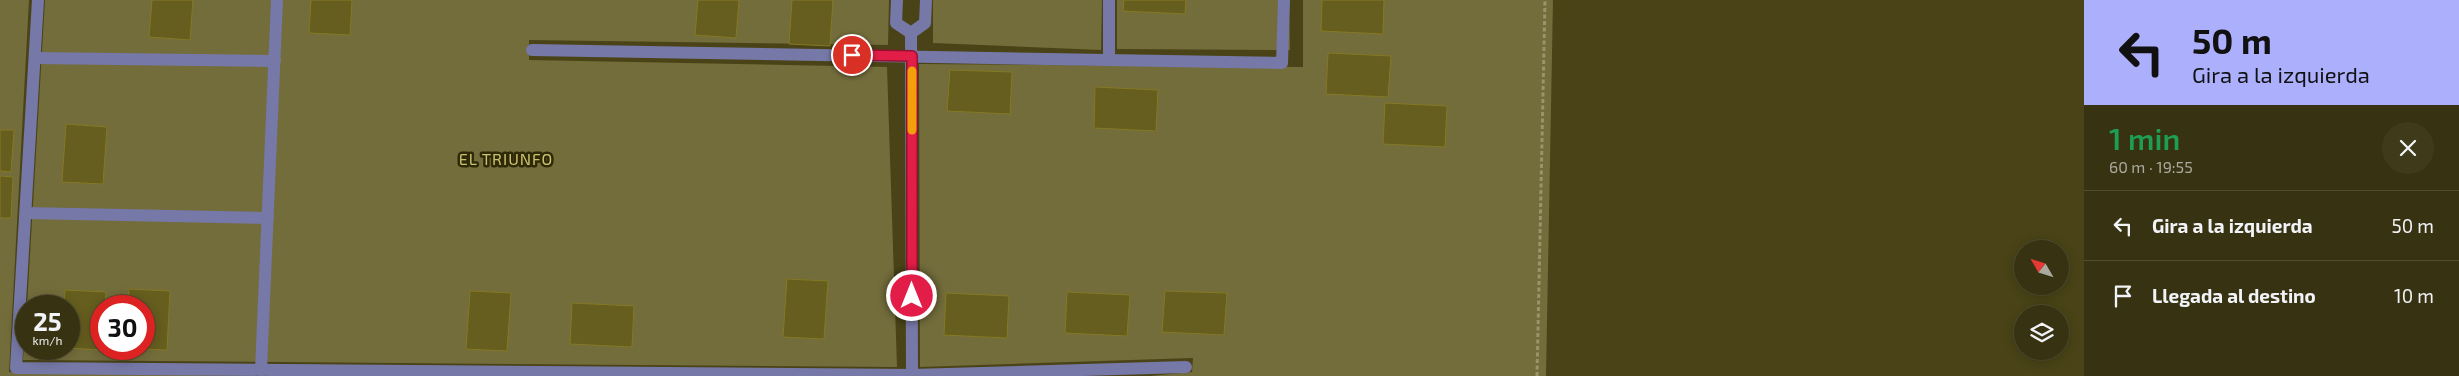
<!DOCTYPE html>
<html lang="es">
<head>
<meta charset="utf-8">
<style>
  :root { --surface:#373211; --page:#3e3a1a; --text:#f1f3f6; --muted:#aaaa9f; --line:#514d31 }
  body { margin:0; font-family:"Exo 2",sans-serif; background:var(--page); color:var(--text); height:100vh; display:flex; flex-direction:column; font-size:19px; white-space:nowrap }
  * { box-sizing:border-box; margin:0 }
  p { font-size:16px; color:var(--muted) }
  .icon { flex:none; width:28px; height:28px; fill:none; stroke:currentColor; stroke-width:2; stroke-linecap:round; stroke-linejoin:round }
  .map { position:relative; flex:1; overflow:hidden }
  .sheet { display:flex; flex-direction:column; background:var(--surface); width:375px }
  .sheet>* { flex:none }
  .banner { background:#acaffb; color:#111; overflow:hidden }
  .needle { width:32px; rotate:309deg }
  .buttons { position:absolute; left:2014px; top:240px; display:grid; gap:10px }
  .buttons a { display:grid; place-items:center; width:55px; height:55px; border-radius:50%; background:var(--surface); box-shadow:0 2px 12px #0003,0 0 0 1px var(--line); font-size:25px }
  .speed { position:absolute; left:15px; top:295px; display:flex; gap:10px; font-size:25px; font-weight:700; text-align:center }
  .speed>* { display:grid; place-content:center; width:65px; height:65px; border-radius:50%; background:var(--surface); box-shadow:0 2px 12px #0003,0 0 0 1px var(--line); line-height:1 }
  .speed small { font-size:12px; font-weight:400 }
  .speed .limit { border:8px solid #d22; background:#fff; color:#111 }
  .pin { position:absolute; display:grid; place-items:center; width:42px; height:42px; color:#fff; margin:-21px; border:2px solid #fff; border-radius:50%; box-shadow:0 1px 5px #0007 }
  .me { position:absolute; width:55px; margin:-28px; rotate:0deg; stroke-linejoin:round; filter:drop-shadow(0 0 4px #0008) }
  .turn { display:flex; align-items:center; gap:18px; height:105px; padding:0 25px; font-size:22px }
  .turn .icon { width:65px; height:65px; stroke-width:2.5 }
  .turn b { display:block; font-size:35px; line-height:42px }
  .round { display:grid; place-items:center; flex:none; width:52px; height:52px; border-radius:26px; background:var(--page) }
  .summary { display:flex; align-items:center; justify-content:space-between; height:85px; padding:0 25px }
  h1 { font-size:30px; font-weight:600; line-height:38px; color:#1e9e55 }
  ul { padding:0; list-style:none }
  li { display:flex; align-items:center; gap:15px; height:70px; padding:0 25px; border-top:1px solid var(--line) }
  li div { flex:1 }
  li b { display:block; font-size:19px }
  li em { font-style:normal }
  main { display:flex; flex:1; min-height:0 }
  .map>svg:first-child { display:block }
  .green { fill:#736c3b; fill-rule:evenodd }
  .building { fill:#665e1e; stroke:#857924 }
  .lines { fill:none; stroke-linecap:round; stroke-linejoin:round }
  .path { stroke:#99946a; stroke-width:3; stroke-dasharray:4 2.5; stroke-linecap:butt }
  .minor { stroke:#7678a7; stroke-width:12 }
  .route-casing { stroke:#92132f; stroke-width:12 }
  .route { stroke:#e11d48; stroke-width:9 }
  .slow { stroke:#f59e0b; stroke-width:9 }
  .labels { text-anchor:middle; stroke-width:5; stroke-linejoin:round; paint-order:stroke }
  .neighbourhood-label { font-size:16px; letter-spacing:1px; fill:#ccc16f; stroke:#2e2906 }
</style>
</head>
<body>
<main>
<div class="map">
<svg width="2084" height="376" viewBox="0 0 2084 376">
  <rect width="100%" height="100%" fill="#494317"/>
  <!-- green -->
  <g class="green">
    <polygon points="0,0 29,0 9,372 263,376 0,376"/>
    <path d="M45,0H889L888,45L529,40V60L887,67L897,367L23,360L26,311V349H69V306H27ZM101,306H144V349H101Z"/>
    <polygon points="933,0 1102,0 1101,50 933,43"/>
    <polygon points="1117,0 1289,0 1290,50 1117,49"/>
    <polygon points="1303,0 1553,0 1546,376 1150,376 1192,372 1193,358 920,367 919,64 1303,67"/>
  </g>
  <!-- building -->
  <g class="building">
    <polygon points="152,0 193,0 190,40 149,37"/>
    <polygon points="311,0 352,0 350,35 309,33"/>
    <polygon points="698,0 739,0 736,38 695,35"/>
    <polygon points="792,0 833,0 830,46 789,44"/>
    <polygon points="1124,0 1186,0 1185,14 1123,11"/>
    <polygon points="1322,0 1384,0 1383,34 1321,31"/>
    <polygon points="1328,53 1391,56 1388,97 1326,94"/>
    <polygon points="950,70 1012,72 1010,114 947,111"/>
    <polygon points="1095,87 1158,90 1156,131 1094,128"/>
    <polygon points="1385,103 1447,106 1445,147 1383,144"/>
    <polygon points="66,124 107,127 103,184 62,182"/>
    <polygon points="0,130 14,130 11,172 0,171"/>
    <polygon points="0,176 13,177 11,218 0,218"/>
    <polygon points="787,279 828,281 824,339 783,337"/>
    <polygon points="129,289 170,291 167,350 143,349 144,306 128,306"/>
    <polygon points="65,290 106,292 105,306 101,306 102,350 69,348 69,306 64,306"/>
    <polygon points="470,291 511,293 507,351 466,349"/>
    <polygon points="1165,291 1227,293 1224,335 1162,332"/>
    <polygon points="1067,292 1130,295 1127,336 1065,333"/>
    <polygon points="946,293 1009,296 1007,338 944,335"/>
    <polygon points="572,303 634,306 632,347 570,344"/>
  </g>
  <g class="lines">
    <!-- path -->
    <polyline class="path" points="1537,376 1545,0"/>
    <!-- minor -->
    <g class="minor">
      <polyline points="38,0 16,368 912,375 1186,367"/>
      <polyline points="897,0 896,23 911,33"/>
      <polyline points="1109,0 1109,59"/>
      <polyline points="911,33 912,375"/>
      <polyline points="911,33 925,23 926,0"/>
      <polyline points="532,50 1282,63 1284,0"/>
      <polyline points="35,58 275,61"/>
      <polyline points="26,213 268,218"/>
      <polyline points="261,370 277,0"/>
    </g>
  </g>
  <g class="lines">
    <!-- route casing -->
    <g class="route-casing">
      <polyline id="route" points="852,55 912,56 912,296"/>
    </g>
    <!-- route -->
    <use href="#route" class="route"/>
    <!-- slow -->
    <polyline class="slow" points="912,71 912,130"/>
  </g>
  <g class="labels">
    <!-- neighbourhood labels -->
    <g class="neighbourhood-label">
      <text x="506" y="165">EL TRIUNFO</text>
    </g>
  </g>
</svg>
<div class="buttons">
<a><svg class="needle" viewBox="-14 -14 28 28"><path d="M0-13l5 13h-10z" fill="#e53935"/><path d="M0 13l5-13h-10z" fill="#aaaa9f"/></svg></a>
<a><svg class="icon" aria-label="layers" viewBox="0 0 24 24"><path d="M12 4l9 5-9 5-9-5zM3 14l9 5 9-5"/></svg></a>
</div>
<div class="speed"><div>25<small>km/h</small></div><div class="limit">30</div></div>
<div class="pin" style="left:852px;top:55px;background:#d93025"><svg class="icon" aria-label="arrive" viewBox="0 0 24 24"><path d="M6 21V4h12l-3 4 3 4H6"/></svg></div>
<svg class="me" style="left:912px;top:296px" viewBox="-20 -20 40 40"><circle r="17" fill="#e11d48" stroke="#fff" stroke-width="3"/><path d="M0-11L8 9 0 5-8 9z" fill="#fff"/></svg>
</div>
<section class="sheet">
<div class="banner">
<div class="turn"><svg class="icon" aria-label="left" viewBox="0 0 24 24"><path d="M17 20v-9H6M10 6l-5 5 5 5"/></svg><div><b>50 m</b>Gira a la izquierda</div></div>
</div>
<div class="summary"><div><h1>1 min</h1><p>60 m · 19:55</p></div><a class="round"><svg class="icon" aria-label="close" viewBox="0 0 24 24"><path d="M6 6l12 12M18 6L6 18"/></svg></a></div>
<ul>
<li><svg class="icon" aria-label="left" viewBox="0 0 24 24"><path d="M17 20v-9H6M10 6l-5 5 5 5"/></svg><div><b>Gira a la izquierda</b></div><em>50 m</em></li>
<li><svg class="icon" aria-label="arrive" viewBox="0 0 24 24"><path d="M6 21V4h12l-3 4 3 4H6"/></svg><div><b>Llegada al destino</b></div><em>10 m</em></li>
</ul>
</section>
</main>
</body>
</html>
